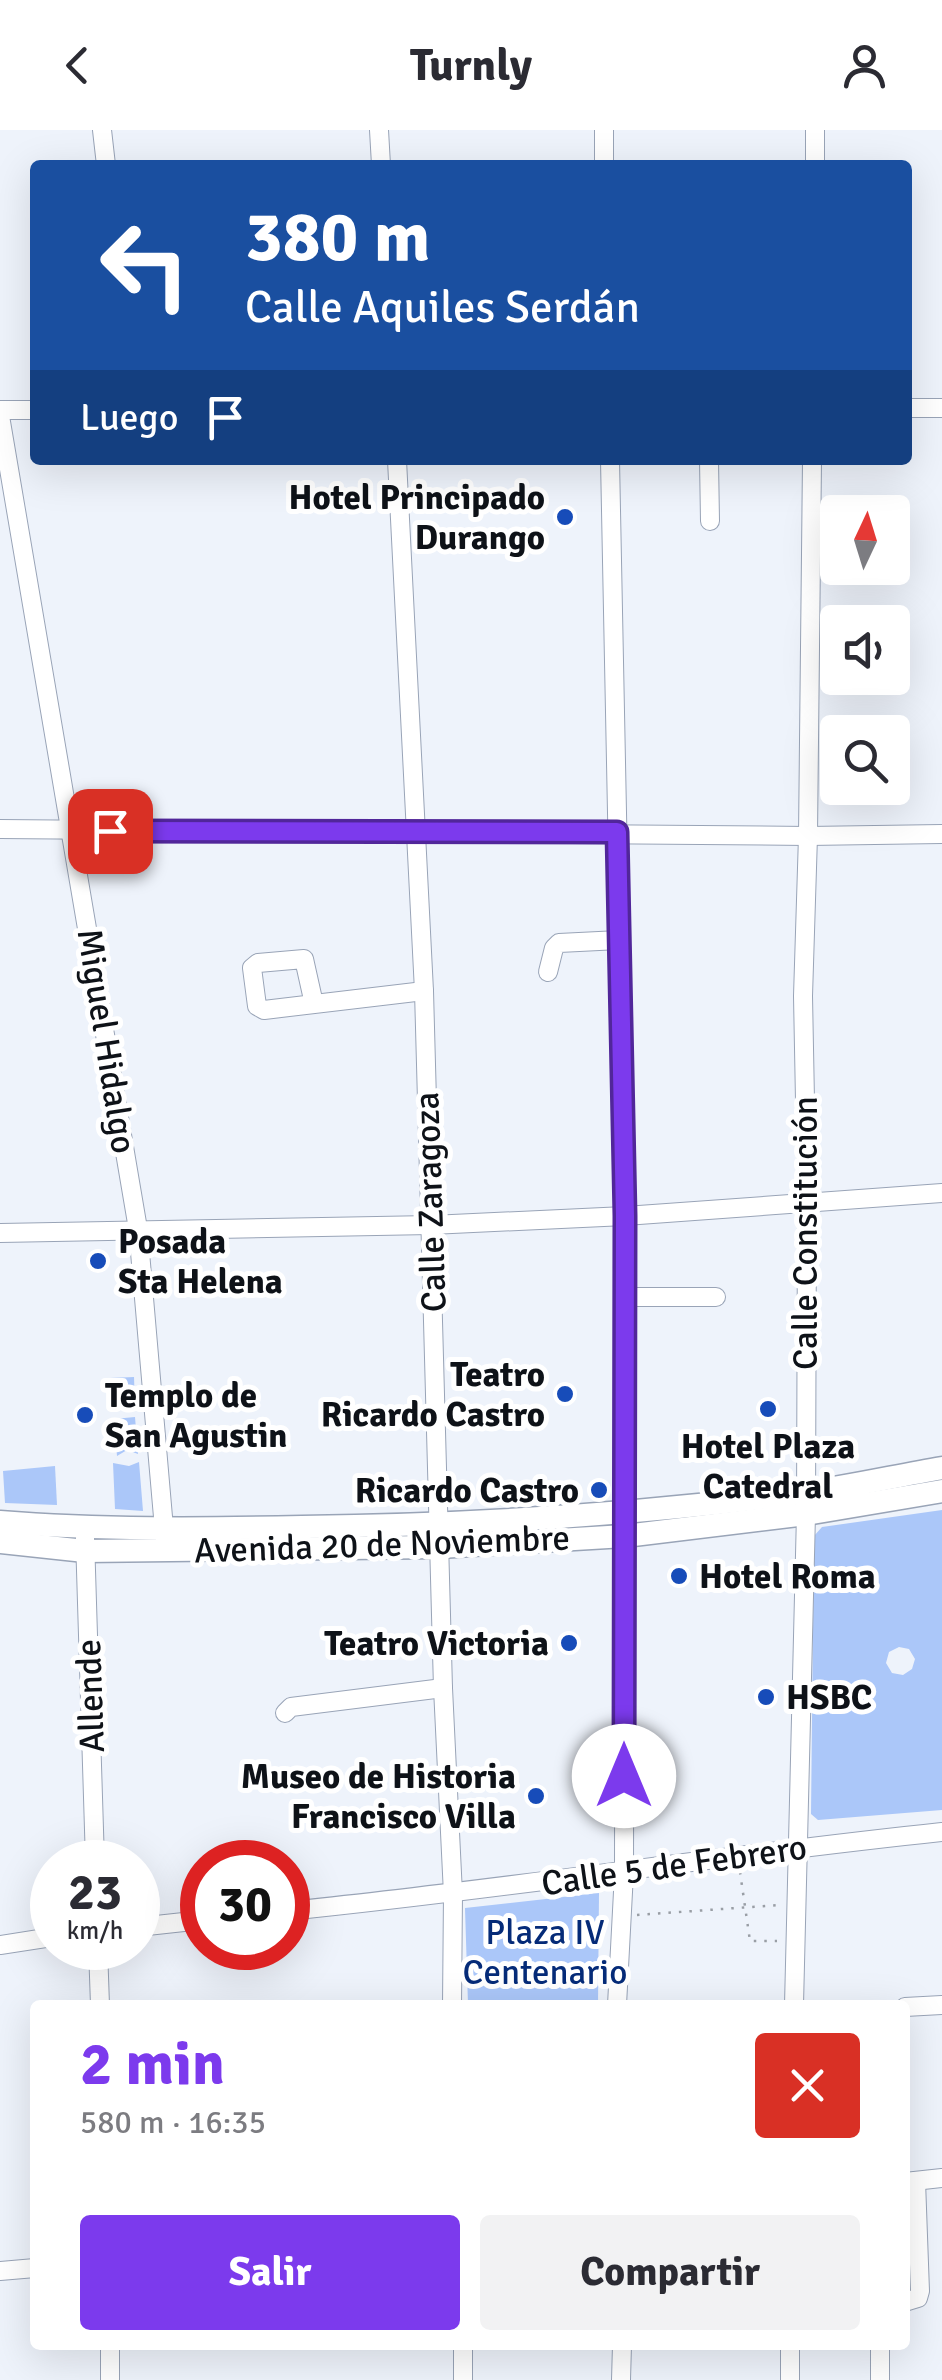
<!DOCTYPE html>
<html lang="es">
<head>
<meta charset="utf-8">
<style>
  :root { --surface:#fff; --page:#f2f2f3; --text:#2b2b33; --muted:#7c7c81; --accent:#7c3aed }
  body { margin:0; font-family:Signika,sans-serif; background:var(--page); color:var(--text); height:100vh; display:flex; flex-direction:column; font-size:38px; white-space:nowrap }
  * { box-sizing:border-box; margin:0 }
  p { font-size:32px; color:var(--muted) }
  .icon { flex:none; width:55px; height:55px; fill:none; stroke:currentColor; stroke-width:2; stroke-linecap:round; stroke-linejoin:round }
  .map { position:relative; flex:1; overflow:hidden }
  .sheet { position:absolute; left:30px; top:1870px; width:880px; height:350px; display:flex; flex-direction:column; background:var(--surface); border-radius:10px; box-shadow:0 10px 40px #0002 }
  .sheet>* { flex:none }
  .hud { position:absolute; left:30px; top:30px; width:882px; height:305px; border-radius:10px; box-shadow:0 10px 40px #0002; background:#1a4fa0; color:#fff; overflow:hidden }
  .needle { width:65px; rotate:4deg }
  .tools { position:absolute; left:820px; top:365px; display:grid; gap:20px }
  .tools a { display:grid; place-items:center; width:90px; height:90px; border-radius:10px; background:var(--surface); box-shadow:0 10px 40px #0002; font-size:50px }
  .speed { position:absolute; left:30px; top:1710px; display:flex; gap:20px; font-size:50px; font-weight:700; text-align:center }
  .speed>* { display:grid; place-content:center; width:130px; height:130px; border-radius:50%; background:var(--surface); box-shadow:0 10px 40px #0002; line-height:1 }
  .speed small { font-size:25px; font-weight:400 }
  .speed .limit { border:15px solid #d22; background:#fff; color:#111 }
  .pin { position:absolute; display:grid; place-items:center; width:85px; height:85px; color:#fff; margin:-42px; border-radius:20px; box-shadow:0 5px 15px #0006 }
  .me { position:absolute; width:110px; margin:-55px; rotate:0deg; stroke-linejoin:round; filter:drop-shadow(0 0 8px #0008) }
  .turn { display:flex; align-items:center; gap:35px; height:210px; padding:0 50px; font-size:45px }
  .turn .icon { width:130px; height:130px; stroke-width:2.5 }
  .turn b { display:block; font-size:70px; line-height:85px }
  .then { display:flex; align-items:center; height:95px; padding:0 50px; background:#0003; gap:20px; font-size:38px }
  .round { display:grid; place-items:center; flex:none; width:105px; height:105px; border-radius:10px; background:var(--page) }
  .head { display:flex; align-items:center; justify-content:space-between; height:170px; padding:0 50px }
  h1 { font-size:60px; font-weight:700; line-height:75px; color:var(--accent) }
  .primary-button { display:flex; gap:20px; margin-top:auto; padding:20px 50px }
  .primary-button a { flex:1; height:115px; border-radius:10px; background:var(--accent); color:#fff; font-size:40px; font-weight:700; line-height:115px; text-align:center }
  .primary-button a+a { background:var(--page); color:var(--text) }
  header { display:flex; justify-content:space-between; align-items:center; height:130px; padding:0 50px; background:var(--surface); font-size:45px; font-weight:700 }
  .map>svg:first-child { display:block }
  .green { fill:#abc7f9; fill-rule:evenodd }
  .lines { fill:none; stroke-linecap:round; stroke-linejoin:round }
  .minor-casing { stroke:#99a4b7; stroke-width:20 }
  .major-casing { stroke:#99a4b7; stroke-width:25 }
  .path { stroke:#999ea5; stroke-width:2.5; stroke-dasharray:2.5 8; stroke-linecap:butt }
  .minor { stroke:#fff; stroke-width:18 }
  .major { stroke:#fff; stroke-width:22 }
  .route-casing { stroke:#51269a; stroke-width:25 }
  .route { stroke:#7c3aed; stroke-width:18 }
  .poi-dot { fill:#174cb9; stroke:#fff; stroke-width:4 }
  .labels { text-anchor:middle; stroke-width:10; stroke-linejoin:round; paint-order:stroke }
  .poi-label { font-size:35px; font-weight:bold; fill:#0e1218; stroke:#fff; text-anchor:end }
  .street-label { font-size:35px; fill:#0e1218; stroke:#fff }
  .park-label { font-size:35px; fill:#052b78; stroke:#fff }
</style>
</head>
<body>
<header><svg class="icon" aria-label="back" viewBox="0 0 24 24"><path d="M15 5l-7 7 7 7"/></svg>Turnly<svg class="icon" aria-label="person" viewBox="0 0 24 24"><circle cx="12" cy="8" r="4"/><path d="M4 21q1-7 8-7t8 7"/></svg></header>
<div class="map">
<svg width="942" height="2250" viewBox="0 0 942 2250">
  <rect width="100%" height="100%" fill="#eef3fb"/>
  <!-- green -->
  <g class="green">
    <polygon points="134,1247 135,1276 112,1277 110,1248"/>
    <polygon points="135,1287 138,1324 127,1320 117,1326 114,1289"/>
    <polygon points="139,1332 143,1381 115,1379 113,1333 129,1336"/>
    <polygon points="55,1336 57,1375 5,1373 3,1341"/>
    <path d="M942,1380V1680L818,1690L811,1684L814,1406L822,1397ZM899,1517L909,1519L915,1529L912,1539L903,1545L892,1543L886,1533L889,1522Z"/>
    <polygon points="599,1763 598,1875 468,1875 465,1778"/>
  </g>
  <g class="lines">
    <!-- minor casing -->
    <g class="minor-casing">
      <g id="minor">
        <polyline points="102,0 106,35"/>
        <polyline points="379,0 381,35"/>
        <polyline points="604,0 604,35"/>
        <polyline points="815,35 815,0"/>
        <polyline points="908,278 942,278"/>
        <polyline points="0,280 35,280"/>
        <polyline points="0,286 138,1099 165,1410"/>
        <polyline points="397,330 424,861 443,1558 453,1764 452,1875"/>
        <polyline points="610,330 625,1086 624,1743 617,1875"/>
        <polyline points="709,330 710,391"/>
        <polyline points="0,699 808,706 942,704"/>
        <polyline points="548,842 554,818 559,813 619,810"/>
        <polyline points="314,874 304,829 258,833 252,838 257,876 264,880 424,861"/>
        <polyline points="0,1103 431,1095 625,1086 942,1063"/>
        <polyline points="625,1167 716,1167"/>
        <polyline points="85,1408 95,1732"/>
        <polyline points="285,1583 291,1577 443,1558"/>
        <path d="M288,1781C506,1759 723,1725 942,1702"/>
        <polyline points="138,1797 202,1790"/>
        <polyline points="0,1815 52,1807"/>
        <polyline points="98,1818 100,1875"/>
        <polyline points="794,1875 806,1384 807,1075 803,866 808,706 812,330"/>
        <polyline points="905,1877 942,1875"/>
        <polyline points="905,2052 942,2048"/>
        <polyline points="0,2141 35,2138"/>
        <polyline points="905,2172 918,2168 920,2161 916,2051"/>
        <polyline points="110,2215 110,2250"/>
        <polyline points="463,2215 463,2250"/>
        <polyline points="621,2250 622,2215"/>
        <polyline points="790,2250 790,2215"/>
        <polyline points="880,2250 880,2215"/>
      </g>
    </g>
    <!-- major casing -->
    <g class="major-casing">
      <g id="major">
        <path d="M0,1392C101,1400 201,1399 302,1397C469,1395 635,1385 801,1363C848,1357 895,1346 942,1338"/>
        <polyline points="0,1412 85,1421 440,1417 625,1406 806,1384 942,1361"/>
      </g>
    </g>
    <!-- path -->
    <g class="path">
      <polyline points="740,1742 750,1811 777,1811"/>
      <polyline points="637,1785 779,1775"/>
    </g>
    <!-- minor -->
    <use href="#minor" class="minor"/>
    <!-- major -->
    <use href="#major" class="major"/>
  </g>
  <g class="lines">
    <!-- route casing -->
    <g class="route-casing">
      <polyline id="route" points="110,701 617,702 625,1086 624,1646"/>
    </g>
    <!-- route -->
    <use href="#route" class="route"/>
  </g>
  <!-- markers -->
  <g class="poi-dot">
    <circle cx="565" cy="387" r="10"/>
    <circle cx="98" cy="1131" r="10"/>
    <circle cx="565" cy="1264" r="10"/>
    <circle cx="768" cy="1279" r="10"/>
    <circle cx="85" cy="1285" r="10"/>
    <circle cx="599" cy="1360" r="10"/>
    <circle cx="679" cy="1446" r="10"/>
    <circle cx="569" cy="1513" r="10"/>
    <circle cx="766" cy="1567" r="10"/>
    <circle cx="536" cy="1666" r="10"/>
  </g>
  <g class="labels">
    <!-- poi labels -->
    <g class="poi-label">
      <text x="545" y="379">Hotel Principado<tspan x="545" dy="40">Durango</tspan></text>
      <text x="118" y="1123" text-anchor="start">Posada<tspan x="118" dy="40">Sta Helena</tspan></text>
      <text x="545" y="1256">Teatro<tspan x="545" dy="40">Ricardo Castro</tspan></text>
      <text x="105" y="1277" text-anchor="start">Templo de<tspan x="105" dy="40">San Agustin</tspan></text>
      <text x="768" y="1328" text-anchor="middle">Hotel Plaza<tspan x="768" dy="40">Catedral</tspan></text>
      <text x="579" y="1372">Ricardo Castro</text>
      <text x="699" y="1458" text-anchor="start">Hotel Roma</text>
      <text x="549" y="1525">Teatro Victoria</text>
      <text x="786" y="1579" text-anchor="start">HSBC</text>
      <text x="516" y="1658">Museo de Historia<tspan x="516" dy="40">Francisco Villa</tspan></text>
    </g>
    <!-- street labels -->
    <g class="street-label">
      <text transform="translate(107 911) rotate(81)" y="12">Miguel Hidalgo</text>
      <text transform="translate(430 1072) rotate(-92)" y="12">Calle Zaragoza</text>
      <text transform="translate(805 1103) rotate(-90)" y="12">Calle Constitución</text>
      <text transform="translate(382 1414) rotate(-2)" y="12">Avenida 20 de Noviembre</text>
      <text transform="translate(90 1566) rotate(-92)" y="12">Allende</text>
      <text transform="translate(674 1735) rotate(-8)" y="12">Calle 5 de Febrero</text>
    </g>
    <!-- park labels -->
    <g class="park-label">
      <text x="545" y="1814">Plaza IV<tspan x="545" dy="40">Centenario</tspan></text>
    </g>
  </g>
</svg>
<div class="tools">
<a><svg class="needle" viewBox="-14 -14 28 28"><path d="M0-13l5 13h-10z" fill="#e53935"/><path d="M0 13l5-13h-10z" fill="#7c7c81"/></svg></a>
<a><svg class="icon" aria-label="sound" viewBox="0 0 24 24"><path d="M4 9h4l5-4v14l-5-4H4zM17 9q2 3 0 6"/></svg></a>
<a><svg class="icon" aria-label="search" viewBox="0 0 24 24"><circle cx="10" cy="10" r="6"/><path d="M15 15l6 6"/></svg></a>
</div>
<div class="speed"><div>23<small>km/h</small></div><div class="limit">30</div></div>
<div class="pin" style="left:110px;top:701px;background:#d93025"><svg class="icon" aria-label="arrive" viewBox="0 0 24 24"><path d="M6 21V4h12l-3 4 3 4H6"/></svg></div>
<svg class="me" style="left:624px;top:1646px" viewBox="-20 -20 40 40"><circle r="19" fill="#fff"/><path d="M0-13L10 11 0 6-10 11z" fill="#7c3aed"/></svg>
<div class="hud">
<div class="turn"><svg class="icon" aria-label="left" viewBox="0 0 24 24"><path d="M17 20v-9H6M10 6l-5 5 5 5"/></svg><div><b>380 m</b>Calle Aquiles Serdán</div></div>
<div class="then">Luego<svg class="icon" aria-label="arrive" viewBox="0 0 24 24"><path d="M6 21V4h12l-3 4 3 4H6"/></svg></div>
</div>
<section class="sheet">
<div class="head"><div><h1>2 min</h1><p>580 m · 16:35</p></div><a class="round" style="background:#d93025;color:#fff"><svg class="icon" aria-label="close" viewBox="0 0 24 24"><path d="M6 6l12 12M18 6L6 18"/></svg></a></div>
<div class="primary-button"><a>Salir</a><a>Compartir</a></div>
</section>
</div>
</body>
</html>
